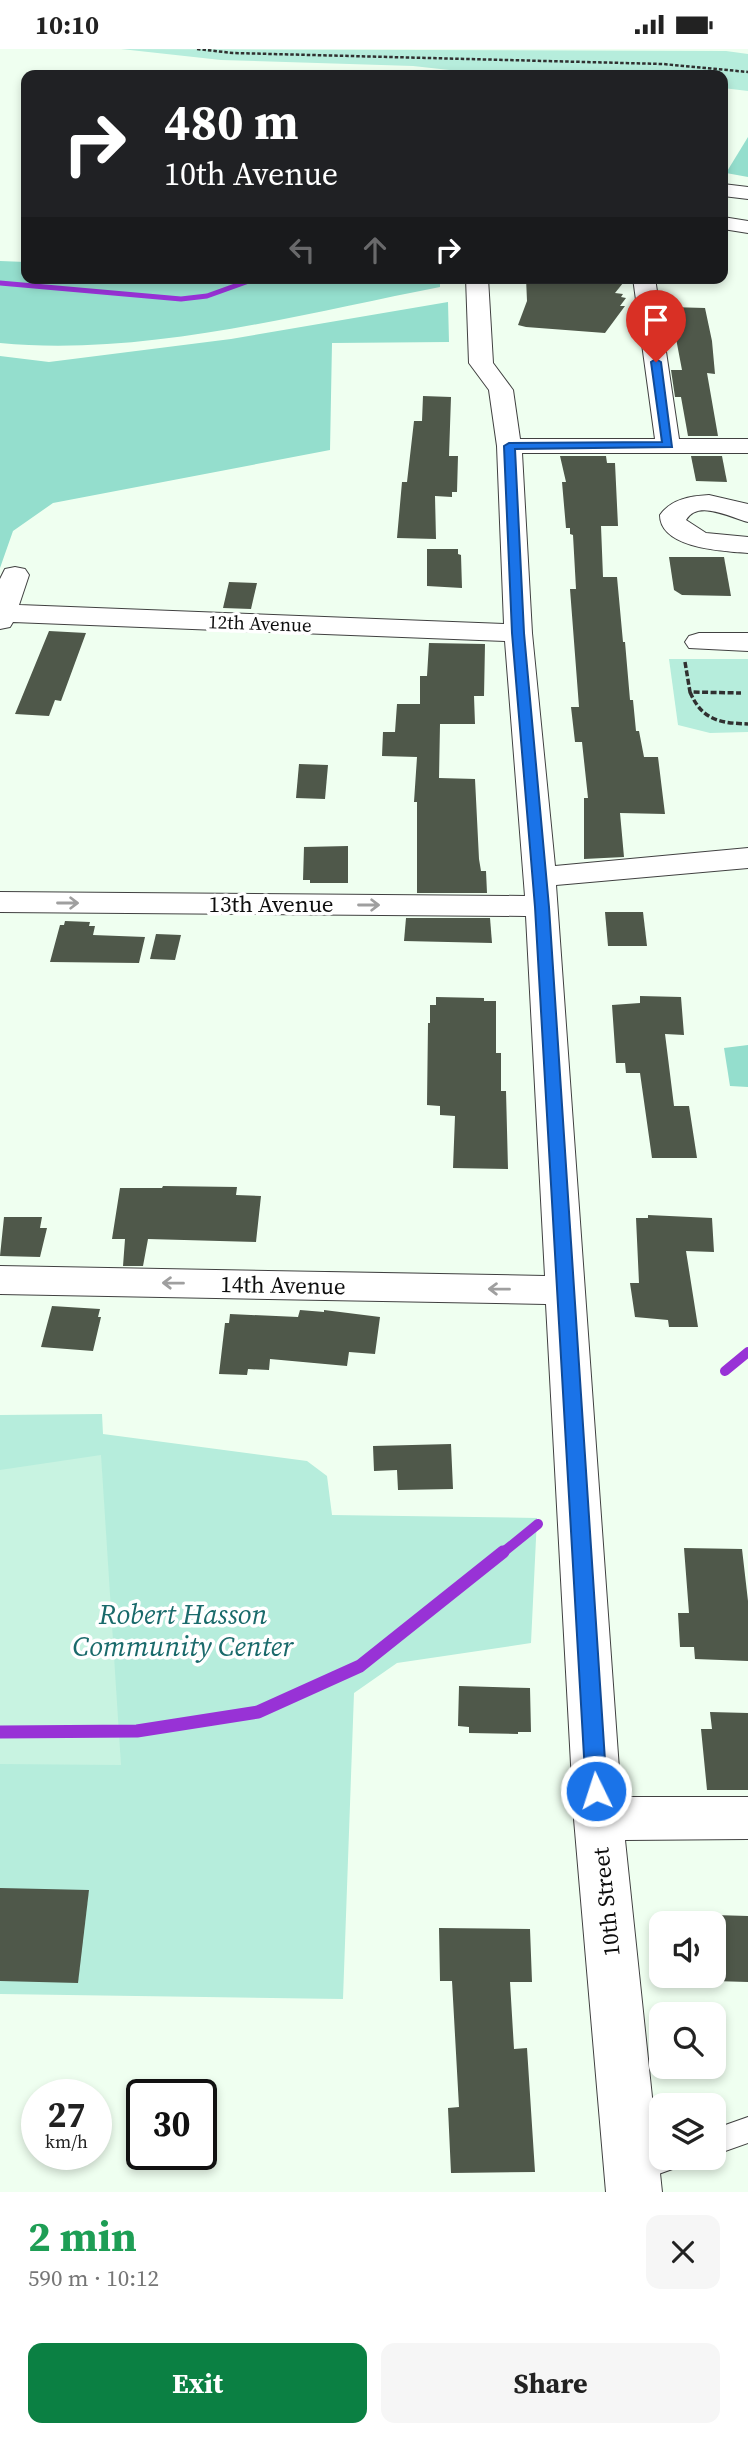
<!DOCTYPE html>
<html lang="en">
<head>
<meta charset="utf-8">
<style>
  :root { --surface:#fff; --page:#f6f6f6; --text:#222; --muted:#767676; --accent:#0b8043 }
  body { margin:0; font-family:"Source Serif 4",serif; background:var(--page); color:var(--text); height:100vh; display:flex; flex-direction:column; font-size:26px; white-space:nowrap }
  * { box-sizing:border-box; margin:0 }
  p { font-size:23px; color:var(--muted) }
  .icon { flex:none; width:38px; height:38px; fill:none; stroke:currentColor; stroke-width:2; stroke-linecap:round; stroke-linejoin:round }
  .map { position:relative; height:2143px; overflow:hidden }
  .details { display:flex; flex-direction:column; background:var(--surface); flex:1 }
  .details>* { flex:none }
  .guide { position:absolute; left:21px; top:21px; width:707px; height:214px; border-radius:14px; box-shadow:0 4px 10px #0003; background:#202124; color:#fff; overflow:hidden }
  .controls { position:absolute; left:649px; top:1862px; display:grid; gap:14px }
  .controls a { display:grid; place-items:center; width:77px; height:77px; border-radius:14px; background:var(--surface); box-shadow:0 4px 10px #0003; font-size:35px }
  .speed { position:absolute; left:21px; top:2030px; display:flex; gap:14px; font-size:35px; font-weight:700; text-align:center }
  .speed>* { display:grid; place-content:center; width:91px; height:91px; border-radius:50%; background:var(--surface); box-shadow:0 4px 10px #0003; line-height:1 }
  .speed small { font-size:18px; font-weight:400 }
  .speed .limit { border:4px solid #111; border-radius:10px; background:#fff; color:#111 }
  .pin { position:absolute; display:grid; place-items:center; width:60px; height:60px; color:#fff; margin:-72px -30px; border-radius:50% 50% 50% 0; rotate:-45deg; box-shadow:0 0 7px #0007 }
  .pin .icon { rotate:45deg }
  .me { position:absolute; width:77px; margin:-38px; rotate:356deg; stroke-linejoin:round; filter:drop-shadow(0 0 5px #0008) }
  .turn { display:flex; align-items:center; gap:24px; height:147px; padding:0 28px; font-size:32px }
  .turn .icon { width:91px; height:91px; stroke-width:2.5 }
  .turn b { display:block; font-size:49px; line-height:60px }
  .lanes { display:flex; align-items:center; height:66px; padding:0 28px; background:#0003; justify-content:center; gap:35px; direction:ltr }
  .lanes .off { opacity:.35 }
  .round { display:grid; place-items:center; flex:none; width:74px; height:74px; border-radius:14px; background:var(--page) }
  .head { display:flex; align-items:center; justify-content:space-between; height:119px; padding:0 28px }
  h1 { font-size:42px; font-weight:700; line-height:52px; color:#1e9e55 }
  .cta { display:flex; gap:14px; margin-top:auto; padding:14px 28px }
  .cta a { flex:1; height:80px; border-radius:14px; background:var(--accent); color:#fff; font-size:28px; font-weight:700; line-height:80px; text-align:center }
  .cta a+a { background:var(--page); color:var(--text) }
  .status { display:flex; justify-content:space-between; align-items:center; height:49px; padding:0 35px; background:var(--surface); direction:ltr }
  .status svg { height:19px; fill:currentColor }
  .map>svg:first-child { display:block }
  .green { fill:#b6eddc }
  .forest { fill:#94decd }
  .pitch { fill:#c8f3e1 }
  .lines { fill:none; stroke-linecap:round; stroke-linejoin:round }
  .stream-far2 { stroke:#9832d6; stroke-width:5 }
  .stream-far1 { stroke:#9832d6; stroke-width:10 }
  .stream { stroke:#9832d6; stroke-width:13 }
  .building { fill:#4f584a }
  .lane-casing { stroke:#414141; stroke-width:2 }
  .street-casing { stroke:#414141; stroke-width:2 }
  .path-far1 { stroke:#303030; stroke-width:2.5; stroke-dasharray:3.5 2; stroke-linecap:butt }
  .path { stroke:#303030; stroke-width:3.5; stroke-dasharray:6 2.5; stroke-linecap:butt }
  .lane { fill:#fff; fill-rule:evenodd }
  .street { fill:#fff; fill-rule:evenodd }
  .oneway { stroke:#9f9f9f }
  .route { fill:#1a73e8; stroke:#114b97; stroke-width:2 }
  .labels { text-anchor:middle; stroke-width:7; stroke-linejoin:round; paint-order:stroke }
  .far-street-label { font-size:19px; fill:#0e0e0e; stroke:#fff }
  .street-label { font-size:23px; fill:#0e0e0e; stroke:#fff }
  .near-park-label { font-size:28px; font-style:italic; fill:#1a6a6b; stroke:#fff }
</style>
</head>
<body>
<div class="status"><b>10:10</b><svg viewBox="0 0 49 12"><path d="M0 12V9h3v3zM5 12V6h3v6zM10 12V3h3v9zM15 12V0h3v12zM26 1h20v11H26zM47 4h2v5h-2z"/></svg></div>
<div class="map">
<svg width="748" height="2143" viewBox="0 0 748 2143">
  <rect width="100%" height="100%" fill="#effff0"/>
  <!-- green -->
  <g class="green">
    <polygon points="121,0 726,2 748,5 748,42 723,39 723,26 495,26 413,17 221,11"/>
    <polygon points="669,610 748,610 748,683 710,684 678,676"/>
    <polygon points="102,1365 103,1385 307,1412 327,1427 332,1466 537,1469 531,1594 397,1614 354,1644 343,1950 0,1945 0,1366"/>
  </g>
  <!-- forest -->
  <g class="forest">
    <polygon points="748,88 748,128 726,124"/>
    <path d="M0,212L26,213V229H440V238C301,265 142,308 0,294Z"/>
    <polygon points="448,253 449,293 332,294 330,401 53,454 13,482 0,519 0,307 49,313 231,290"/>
    <polygon points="748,996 748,1038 730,1037 724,999"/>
  </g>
  <!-- pitch -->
  <polygon class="pitch" points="101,1406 121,1716 0,1715 0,1421"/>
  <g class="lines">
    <!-- stream-far2 -->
    <polyline class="stream-far2" points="0,234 181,250 207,247 257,229"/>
    <!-- stream-far1 -->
    <g class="stream-far1">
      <polyline points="725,1322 748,1303"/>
      <polyline points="501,1505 538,1475"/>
    </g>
    <!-- stream -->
    <polyline class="stream" points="0,1683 137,1682 258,1663 360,1617 503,1503"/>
  </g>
  <!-- building -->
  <g class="building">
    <polygon points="526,229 627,229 615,244 623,245 621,248 626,249 620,257 625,257 605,284 526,278 518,276 527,252"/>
    <polygon points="670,258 705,259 712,292 715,325 707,324 718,387 688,387 681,348 675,348 671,321 682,321"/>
    <polygon points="423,347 451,348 449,407 458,407 457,443 452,443 452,448 435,447 436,490 397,489 402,433 407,433 414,372 422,372"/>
    <polygon points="560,407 606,407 607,414 615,414 618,477 601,477 603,528 617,528 623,593 625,593 630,651 633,651 636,682 639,682 644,708 658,708 665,765 620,764 624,808 584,810 584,749 588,749 582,693 575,693 571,658 579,658 570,540 576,540 573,486 570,485 570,479 566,479 562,433 566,433"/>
    <polygon points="691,407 722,407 727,433 696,432"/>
    <polygon points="427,500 458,500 458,505 461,506 462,539 427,537"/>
    <polygon points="669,508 724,508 731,547 682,546 674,541"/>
    <polygon points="229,533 257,534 251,560 223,559"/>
    <polygon points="49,582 86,584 61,652 55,651 49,667 15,665"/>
    <polygon points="429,594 485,595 484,647 474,647 475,675 440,675 439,729 475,730 479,810 481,822 486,822 487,844 417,844 417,753 414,753 417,708 382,707 383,683 395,683 397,655 420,655 420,627 427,627"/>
    <polygon points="299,715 328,716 325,750 296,749"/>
    <polygon points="348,797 348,834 310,834 310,831 303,831 304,798"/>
    <polygon points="605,863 643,863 647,897 608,897"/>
    <polygon points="406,869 490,869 492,894 404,892"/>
    <polygon points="65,872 90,873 89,877 95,877 93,886 145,888 139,914 50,913 60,876 64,876"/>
    <polygon points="156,885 181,886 175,911 150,910"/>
    <polygon points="640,947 681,948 684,986 665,985 674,1057 689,1057 697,1109 652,1109 640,1024 626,1024 625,1014 616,1014 612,956 640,954"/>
    <polygon points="436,948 484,949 484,952 496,952 496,1004 501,1004 501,1042 506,1042 508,1120 453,1119 455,1067 440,1066 440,1057 427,1056 428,974 430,974 430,956 436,956"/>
    <polygon points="163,1137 237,1138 236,1146 261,1147 256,1193 148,1190 143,1217 123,1217 125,1190 112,1190 120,1139 162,1139"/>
    <polygon points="648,1166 712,1169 714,1203 686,1202 698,1278 669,1278 668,1271 635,1268 630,1234 639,1234 636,1169 648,1169"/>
    <polygon points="4,1168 42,1168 40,1179 47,1179 40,1208 0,1207"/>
    <polygon points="52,1257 100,1260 98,1268 101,1268 93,1302 41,1298"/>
    <polygon points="300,1261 324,1263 324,1261 380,1268 375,1305 349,1303 347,1317 270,1310 269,1321 248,1320 247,1326 219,1325 225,1274 229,1274 230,1265 298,1268"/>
    <polygon points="451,1395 453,1440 398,1441 397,1421 374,1422 373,1397"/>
    <polygon points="684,1499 742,1500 748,1552 748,1612 695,1610 694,1598 680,1598 678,1564 689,1564"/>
    <polygon points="459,1637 530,1639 531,1683 518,1683 518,1685 469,1684 469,1678 458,1677"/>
    <polygon points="710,1663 748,1664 748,1741 707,1741 701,1680 712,1680"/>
    <polygon points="0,1839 89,1841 78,1934 0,1932"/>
    <polygon points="714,1866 748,1867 748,1933 714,1932"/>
    <polygon points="439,1879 530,1880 532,1933 510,1933 514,2000 527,1999 535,2123 451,2124 448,2059 459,2058 452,1932 440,1932"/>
  </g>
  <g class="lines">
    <!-- lane casing -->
    <g class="lane-casing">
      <g id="lane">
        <polygon points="748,2068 748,2094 714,2106 714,2080"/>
        <polygon points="662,2099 662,2109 682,2109 678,2118 639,2132 630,2128 626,2119 630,2110"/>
      </g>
    </g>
    <!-- street casing -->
    <g class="street-casing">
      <g id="street">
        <polygon points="723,135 748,138 748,150 723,147"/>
        <polygon points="723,168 748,172 748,184 723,180"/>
        <polygon points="466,229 488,229 493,314 513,341 520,390 655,390 633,229 655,229 679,390 748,390 748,404 522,404 532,584 555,817 748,799 748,819 556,836 621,1748 748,1748 748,1790 625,1791 662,2143 606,2143 574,1770 546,1255 0,1245 0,1217 545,1227 526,867 0,863 0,843 525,847 505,592 13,573 10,578 0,580 0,530 5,520 15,518 25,520 29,526 19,556 504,575 497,397 489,341 469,314"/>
        <path d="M709,446L748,455V473C731,469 698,450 686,471L706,484L748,488V504C725,502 660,500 660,466C671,450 691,447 709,446Z"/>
        <polygon points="699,584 748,584 748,602 689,599 685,593 689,587"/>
      </g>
    </g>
    <!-- path-far1 -->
    <polyline class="path-far1" points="197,0 233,4 663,15 748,23"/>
    <!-- path -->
    <g class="path">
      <polyline points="685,613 690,643 741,644"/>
      <path d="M690,643C702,671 719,674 748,675"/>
    </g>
    <!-- lane -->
    <use href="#lane" class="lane"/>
    <!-- street -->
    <use href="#street" class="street"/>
  </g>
  <!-- one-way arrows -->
  <defs><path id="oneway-shaft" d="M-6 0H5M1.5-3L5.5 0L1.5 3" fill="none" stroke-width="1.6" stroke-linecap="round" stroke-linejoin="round" transform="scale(1.75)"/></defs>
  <g class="oneway">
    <use href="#oneway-shaft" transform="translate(68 854)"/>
    <use href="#oneway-shaft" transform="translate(369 856)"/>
    <use href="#oneway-shaft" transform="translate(173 1234) rotate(-179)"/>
    <use href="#oneway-shaft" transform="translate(499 1240) rotate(-179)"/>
  </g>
  <!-- route -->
  <polygon class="route" points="656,310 661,313 672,398 515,400 524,584 549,858 607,1742 604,1749 596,1751 589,1749 586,1742 535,858 512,584 504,397 509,394 662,393 651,313"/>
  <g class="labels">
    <!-- far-street labels -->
    <g class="far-street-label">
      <text transform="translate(260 574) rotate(2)" y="7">12th Avenue</text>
    </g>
    <!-- street labels -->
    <g class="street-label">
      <text x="271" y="863">13th Avenue</text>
      <text transform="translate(283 1236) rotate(1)" y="8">14th Avenue</text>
      <text transform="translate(606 1853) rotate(-96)" y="8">10th Street</text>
    </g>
    <!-- near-park labels -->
    <g class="near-park-label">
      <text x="183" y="1575">Robert Hasson<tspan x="183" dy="32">Community Center</tspan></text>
    </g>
  </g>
</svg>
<div class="controls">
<a><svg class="icon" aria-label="sound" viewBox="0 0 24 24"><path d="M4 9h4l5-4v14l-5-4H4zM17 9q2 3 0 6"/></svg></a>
<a><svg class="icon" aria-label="search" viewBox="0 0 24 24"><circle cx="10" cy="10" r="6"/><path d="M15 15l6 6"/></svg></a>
<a><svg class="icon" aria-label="layers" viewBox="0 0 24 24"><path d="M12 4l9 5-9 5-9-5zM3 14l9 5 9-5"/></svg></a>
</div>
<div class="speed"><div>27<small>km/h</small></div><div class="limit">30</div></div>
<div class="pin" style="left:656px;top:313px;background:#d93025"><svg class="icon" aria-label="arrive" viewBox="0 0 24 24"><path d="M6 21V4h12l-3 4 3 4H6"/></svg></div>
<svg class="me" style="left:596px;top:1742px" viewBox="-20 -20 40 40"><circle r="17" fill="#1a73e8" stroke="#fff" stroke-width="3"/><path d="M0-11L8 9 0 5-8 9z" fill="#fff"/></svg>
<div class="guide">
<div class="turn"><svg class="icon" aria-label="right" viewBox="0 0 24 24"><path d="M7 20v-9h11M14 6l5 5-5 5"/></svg><div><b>480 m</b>10th Avenue</div></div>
<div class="lanes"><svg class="icon off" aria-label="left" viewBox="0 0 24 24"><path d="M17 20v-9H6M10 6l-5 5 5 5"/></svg><svg class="icon off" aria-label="ahead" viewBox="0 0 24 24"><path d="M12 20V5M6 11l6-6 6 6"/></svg><svg class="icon" aria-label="right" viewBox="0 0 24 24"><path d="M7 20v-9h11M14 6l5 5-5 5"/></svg></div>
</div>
</div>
<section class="details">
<div class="head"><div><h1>2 min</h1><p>590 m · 10:12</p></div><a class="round"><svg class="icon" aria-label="close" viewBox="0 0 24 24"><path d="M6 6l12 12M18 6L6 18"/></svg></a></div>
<div class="cta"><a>Exit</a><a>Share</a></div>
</section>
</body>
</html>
